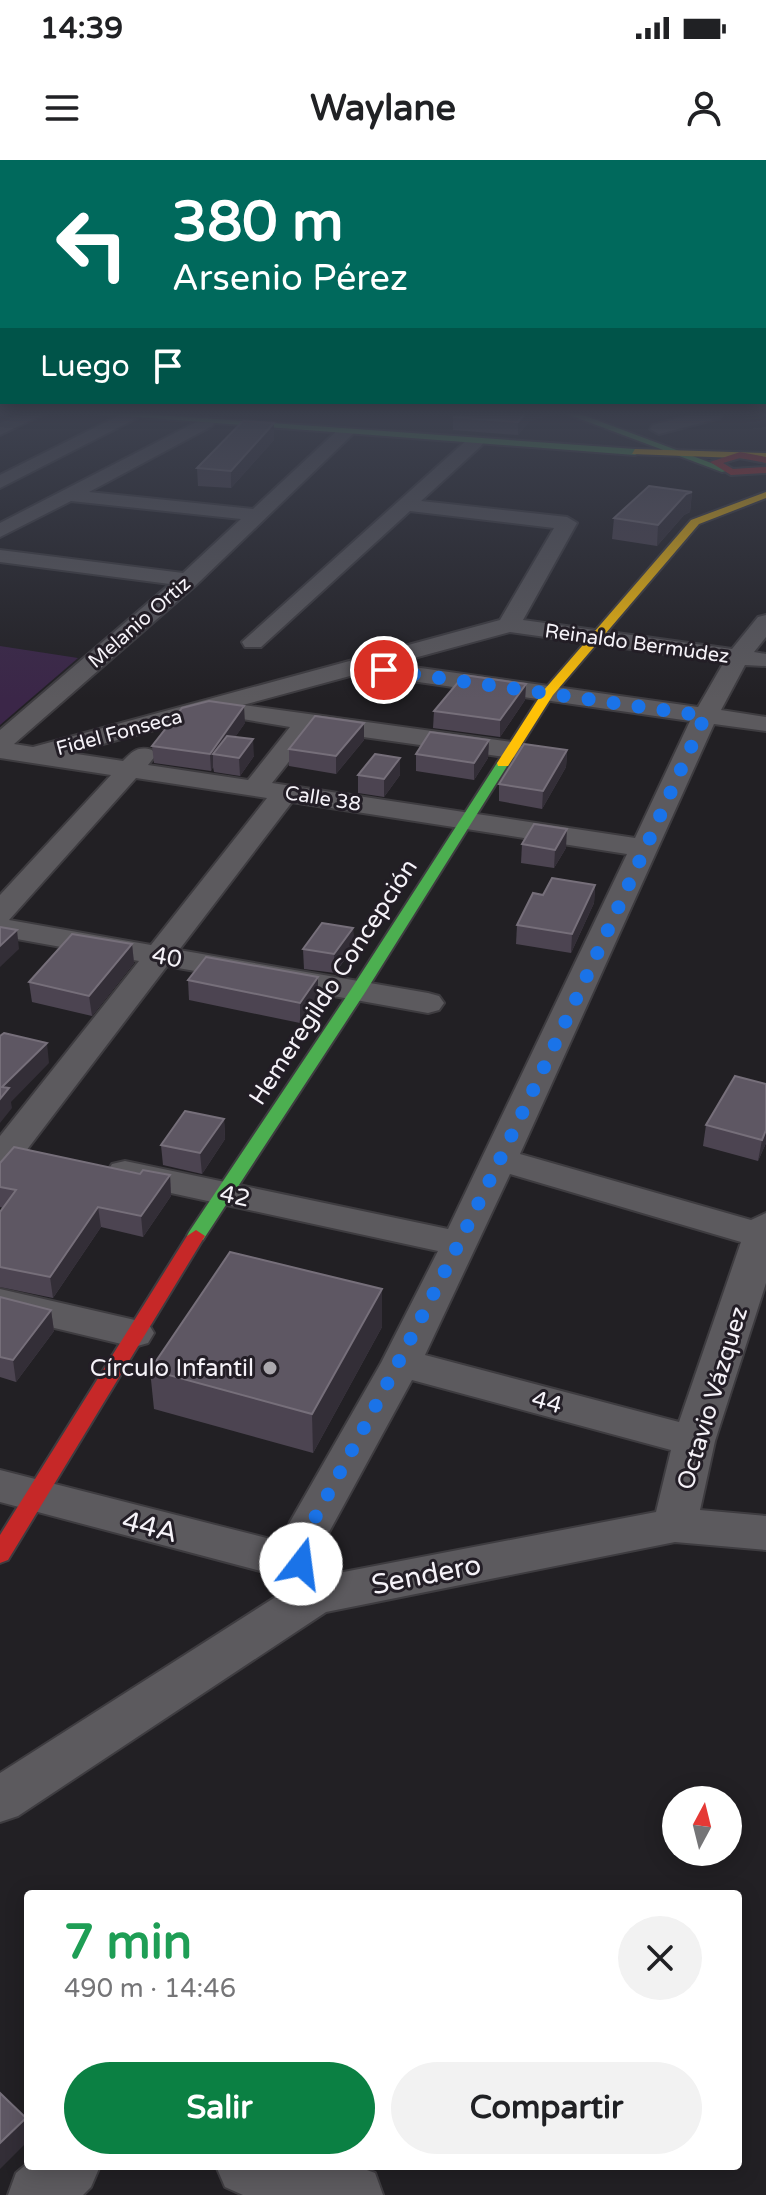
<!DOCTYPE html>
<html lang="es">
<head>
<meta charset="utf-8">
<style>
  :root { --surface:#fff; --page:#f2f2f2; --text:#202124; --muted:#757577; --accent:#0b8043 }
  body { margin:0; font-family:"Varela Round",sans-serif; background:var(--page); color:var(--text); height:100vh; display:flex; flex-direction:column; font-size:30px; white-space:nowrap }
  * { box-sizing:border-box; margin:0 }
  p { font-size:26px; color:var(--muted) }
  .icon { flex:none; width:44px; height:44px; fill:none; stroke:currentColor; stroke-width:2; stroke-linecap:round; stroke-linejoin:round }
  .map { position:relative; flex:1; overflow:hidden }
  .details { position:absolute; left:24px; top:1730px; width:718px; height:280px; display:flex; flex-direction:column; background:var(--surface); border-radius:8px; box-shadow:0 4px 20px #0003 }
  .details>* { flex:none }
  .hud { position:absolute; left:0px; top:0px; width:766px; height:244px; box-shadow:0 4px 20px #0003; background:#00695c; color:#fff; overflow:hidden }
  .needle { width:52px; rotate:7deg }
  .buttons { position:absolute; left:662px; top:1626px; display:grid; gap:16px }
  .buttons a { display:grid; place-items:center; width:80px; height:80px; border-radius:50%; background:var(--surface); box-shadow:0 4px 20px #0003; font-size:40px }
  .pin { position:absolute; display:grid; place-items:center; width:68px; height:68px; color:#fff; margin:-34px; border:4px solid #fff; border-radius:50%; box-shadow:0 2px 8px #0007 }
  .me { position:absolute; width:88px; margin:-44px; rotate:15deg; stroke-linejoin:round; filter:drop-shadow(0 0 6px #0008) }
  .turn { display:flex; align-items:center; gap:28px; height:168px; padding:0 40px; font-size:36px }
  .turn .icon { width:104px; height:104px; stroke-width:2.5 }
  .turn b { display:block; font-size:56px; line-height:68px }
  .then { display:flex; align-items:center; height:76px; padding:0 40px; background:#0003; gap:16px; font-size:30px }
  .round { display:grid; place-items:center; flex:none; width:84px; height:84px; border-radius:42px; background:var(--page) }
  .headline { display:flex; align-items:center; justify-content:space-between; height:136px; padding:0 40px }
  h1 { font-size:48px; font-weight:700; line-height:60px; color:#1e9e55 }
  .cta { display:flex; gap:16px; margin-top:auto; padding:16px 40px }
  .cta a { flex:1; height:92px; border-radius:48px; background:var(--accent); color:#fff; font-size:32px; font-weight:700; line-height:92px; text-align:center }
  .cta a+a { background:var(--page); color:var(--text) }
  .status { display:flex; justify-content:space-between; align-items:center; height:56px; padding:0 40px; background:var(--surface); direction:ltr }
  .status svg { height:22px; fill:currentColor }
  header { display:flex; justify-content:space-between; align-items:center; height:104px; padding:0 40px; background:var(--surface); font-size:36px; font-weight:700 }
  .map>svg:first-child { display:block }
  .green { fill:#3b2648 }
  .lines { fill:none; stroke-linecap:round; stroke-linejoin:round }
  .street-casing { stroke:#3e3c40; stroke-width:4 }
  .fast-casing { stroke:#3e3c40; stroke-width:4 }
  .slow-casing { stroke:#3e3c40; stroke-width:4 }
  .jam-casing { stroke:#3e3c40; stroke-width:4 }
  .street { fill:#5c5a5e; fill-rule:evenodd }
  .fast { fill:#4caf50; fill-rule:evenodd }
  .slow { fill:#ffc107; fill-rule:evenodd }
  .jam { fill:#c62828; fill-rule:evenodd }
  .wall { fill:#4c4451 }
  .shaded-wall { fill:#332e37 }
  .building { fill:#5e5763; stroke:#766f7a; stroke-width:2 }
  .route { stroke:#1a73e8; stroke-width:14; stroke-dasharray:0 25.2 }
  .poi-dot { fill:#aba8ae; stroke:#231e26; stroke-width:3 }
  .labels { text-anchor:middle; stroke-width:6; stroke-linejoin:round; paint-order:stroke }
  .far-street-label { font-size:20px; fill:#f5f2f8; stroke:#231e26 }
  .street-label { font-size:24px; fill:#f5f2f8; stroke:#231e26 }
  .poi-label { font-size:24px; fill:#f5f2f8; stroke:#231e26; text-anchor:end }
  .near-street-label { font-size:28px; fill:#f5f2f8; stroke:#231e26 }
</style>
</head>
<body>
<div class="status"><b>14:39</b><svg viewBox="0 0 49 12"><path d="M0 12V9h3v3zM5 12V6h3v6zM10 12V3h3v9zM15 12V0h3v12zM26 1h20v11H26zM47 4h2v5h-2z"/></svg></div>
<header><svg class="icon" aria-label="menu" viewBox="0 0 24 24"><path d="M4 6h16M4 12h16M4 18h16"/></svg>Waylane<svg class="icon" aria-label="person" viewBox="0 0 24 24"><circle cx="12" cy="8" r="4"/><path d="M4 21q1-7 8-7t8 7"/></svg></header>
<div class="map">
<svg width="766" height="2035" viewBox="0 0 766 2035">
  <rect width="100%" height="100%" fill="#222024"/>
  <!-- green -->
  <polygon class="green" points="0,486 78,498 0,565"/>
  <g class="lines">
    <!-- street casing -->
    <g class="street-casing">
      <g id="street">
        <polygon points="21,254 44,254 0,275 0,263"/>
        <polygon points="122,254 139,257 0,328 0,315"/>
        <polygon points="693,254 722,254 720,258 659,274 650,269 653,265"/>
        <path d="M206,257L215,262L212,266L89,332L253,349L339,269L345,268L354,273L196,425L14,584L33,587L500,460L554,368L410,351L261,487H245L242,482L469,278H481L484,282L481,286L421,341L567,357L577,363L523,460L732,489L758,457L766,455V477L754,492L766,494V506L745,505L721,550L766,557V571L714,564L520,994L751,1060L766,1053V1123L715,1281L700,1350L766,1356V1390L675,1382L326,1452L18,1656L0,1662V1613L288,1429L283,1417L0,1342V1310L282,1382L290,1362L381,1203L438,1091L125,1023L112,1020L107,1012L112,1004L125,1001L448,1069L627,694L292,642L179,790L428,833L439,836L444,843L439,850L428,853L167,806L13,1008L0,1011V976L139,801L0,776V735L111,615L0,598V570L170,424L0,402V390L183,413L241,359L71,341L0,377V363ZM510,472L724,502L698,547L392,504ZM361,513L370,515L690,561L635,678L272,623L314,570L512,598L521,595L525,590L521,585L512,582L243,545ZM212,554L290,567L248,620L148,605L156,595L152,590C138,586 133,591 123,601L70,593ZM136,618L267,638L151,785L9,760ZM510,1014L741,1082L679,1262L425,1195ZM412,1220L671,1290L656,1352L328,1415L324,1404L328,1374Z"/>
        <polygon points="0,1129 148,1163 154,1173 148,1183 134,1187 0,1155"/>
        <polygon points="28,2003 28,2006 100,2006 91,2027 83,2035 8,2035 16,2013"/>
        <polygon points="216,2006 356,2006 375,2013 383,2035 243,2035 225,2027"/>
      </g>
    </g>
    <!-- fast casing -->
    <g class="fast-casing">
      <g id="fast">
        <polygon points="98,254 144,254 635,289 640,292 635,295"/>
        <polygon points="567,254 580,254 730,310 722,312"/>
        <polygon points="503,599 509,603 366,831 203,1080 189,1080 187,1076 189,1072 350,831 497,603"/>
      </g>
    </g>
    <!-- slow casing -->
    <g class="slow-casing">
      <g id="slow">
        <polygon points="635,289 766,293 766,299 632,294"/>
        <polygon points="766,332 766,338 699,364 553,535 508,606 498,606 497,603 544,530 691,360"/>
      </g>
    </g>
    <!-- jam casing -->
    <g class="jam-casing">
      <g id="jam">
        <polygon points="740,292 766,297 766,303 740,298 723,303 733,309 766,307 766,313 731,315 710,302"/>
        <polygon points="196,1070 205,1076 8,1400 0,1403 0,1375 187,1076"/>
      </g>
    </g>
    <!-- street -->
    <use href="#street" class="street"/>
    <!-- fast -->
    <use href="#fast" class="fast"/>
    <!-- slow -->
    <use href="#slow" class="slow"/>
    <!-- jam -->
    <use href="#jam" class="jam"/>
  </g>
  <!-- wall -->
  <g class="wall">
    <polygon points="464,254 554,254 530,261 518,275 453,270 453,257"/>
    <polygon points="274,263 274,280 231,328 198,326 197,308"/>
    <polygon points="692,332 690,352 684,355 657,386 612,379 614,358"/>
    <polygon points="526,524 525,540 500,577 433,568 434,551"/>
    <polygon points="245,563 235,577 254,596 240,616 214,612 213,607 211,611 154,603 152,586"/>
    <polygon points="364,563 364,580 336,614 289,606 289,589"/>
    <polygon points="489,580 488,598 474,620 416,611 416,594"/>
    <polygon points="567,590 566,607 542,649 499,641 499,624"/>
    <polygon points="358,615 400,615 384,637 358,633"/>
    <polygon points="522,684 566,688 554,708 521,703"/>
    <polygon points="595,725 594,743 571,793 516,784 517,765 543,735"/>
    <polygon points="353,768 354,787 335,813 304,809 303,789"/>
    <polygon points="132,784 134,803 92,856 32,842 29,822"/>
    <polygon points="188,820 318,836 300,863 189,840"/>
    <polygon points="766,924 766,983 758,1001 703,986 706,965"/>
    <polygon points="224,959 225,979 202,1014 163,1005 161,985"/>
    <polygon points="0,1003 170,1015 171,1036 143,1077 101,1067 53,1138 0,1127 0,1052 3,1048 0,1047"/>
    <polygon points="382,1129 382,1167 313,1293 154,1249 150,1210"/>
    <polygon points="0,1137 51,1150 54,1171 16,1222 0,1217"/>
  </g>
  <!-- shaded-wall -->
  <g class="shaded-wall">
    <polygon points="525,254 554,254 530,261 518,275 518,262"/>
    <polygon points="274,263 274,280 231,328 231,311"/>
    <polygon points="692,332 690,352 684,355 657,386 658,365 686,334"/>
    <polygon points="526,524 525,540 500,577 500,560"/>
    <polygon points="244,546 245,563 222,596 213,594 213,607 211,611 210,594"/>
    <polygon points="364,563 364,580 336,614 336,596"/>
    <polygon points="253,579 254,596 240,616 239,598"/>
    <polygon points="489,580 488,598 474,620 474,603"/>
    <polygon points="567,590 566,607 542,649 543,631"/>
    <polygon points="400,598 400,615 384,637 384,619"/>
    <polygon points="567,669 566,688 554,708 555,690"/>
    <polygon points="595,725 594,743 571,793 572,774"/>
    <polygon points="353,768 354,787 335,813 334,794"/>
    <polygon points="17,770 19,789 0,807 0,786"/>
    <polygon points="132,784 134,803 92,856 89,836"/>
    <polygon points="318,817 318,836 300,863 300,843"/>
    <polygon points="47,883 49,903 11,942 12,948 0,963 0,939 2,927"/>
    <polygon points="224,959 225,979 202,1014 200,993"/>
    <polygon points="766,970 766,983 758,1001 762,980"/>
    <polygon points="170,1015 171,1036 143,1077 141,1056"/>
    <polygon points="98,1047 101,1067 53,1138 50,1117"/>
    <polygon points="382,1129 382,1167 313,1293 312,1254"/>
    <polygon points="51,1150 54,1171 16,1222 13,1200"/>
    <polygon points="26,1958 28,1967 28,1981 0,2009 0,1983"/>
  </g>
  <!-- building -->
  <g class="building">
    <polygon points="464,254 525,254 518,262 453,257"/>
    <polygon points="243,261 274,263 231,311 197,308"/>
    <polygon points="649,326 692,332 686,334 658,365 614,358"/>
    <polygon points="464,515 526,524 500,560 434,551"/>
    <polygon points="209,541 244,546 210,594 152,586 182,548"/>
    <polygon points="315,556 364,563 336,596 289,589"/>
    <polygon points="430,572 489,580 474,603 416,594"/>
    <polygon points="227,576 253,579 239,598 213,594"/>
    <polygon points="524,584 567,590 543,631 499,624"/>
    <polygon points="375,594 400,598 384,619 358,615"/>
    <polygon points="534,664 567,669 555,690 522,684"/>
    <polygon points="552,718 595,725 572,774 517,765 533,733 543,735"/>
    <polygon points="322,763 353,768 334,794 303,789"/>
    <polygon points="0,767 17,770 0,786"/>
    <polygon points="72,774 132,784 89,836 29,822"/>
    <polygon points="206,797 318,817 300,843 188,820"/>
    <polygon points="4,873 47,883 2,927 9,928 0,939 0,876"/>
    <polygon points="735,916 766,924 766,970 762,980 706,965"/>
    <polygon points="185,951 224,959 200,993 161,985"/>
    <polygon points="14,987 140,1014 143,1010 170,1015 141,1056 98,1047 50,1117 0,1107 0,1052 16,1030 0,1027 0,1003"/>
    <polygon points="230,1092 382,1129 312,1254 150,1210"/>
    <polygon points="0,1137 51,1150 13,1200 0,1197"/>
    <polygon points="0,1933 26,1958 0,1983"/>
  </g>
  <!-- sky -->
  <linearGradient id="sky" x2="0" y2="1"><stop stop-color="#131214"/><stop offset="0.47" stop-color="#3e4250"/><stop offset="1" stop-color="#3e4250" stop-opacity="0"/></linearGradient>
  <rect width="766" height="539" fill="url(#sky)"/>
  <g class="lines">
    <!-- route -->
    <path class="route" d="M301,1404L306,1374C454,1109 581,832 705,556L384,510"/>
  </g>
  <!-- markers -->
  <circle class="poi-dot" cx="270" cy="1208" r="8"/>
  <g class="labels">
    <!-- far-street labels -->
    <g class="far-street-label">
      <text transform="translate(139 462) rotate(-41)" y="7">Melanio Ortiz</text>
      <text transform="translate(637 483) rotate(8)" y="7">Reinaldo Bermúdez</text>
      <text transform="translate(119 572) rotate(-15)" y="7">Fidel Fonseca</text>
      <text transform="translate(323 638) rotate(9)" y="7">Calle 38</text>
    </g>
    <!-- street labels -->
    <g class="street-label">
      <text transform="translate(167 797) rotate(10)" y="8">40</text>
      <text transform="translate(333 822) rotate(-57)" y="8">Hemeregildo Concepción</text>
      <text transform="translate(235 1036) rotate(12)" y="8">42</text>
      <text transform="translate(712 1238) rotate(-73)" y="8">Octavio Vázquez</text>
      <text transform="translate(547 1242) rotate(15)" y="8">44</text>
    </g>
    <!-- poi labels -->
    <g class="poi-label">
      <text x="254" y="1216">Círculo Infantil</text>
    </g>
    <!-- near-street labels -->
    <g class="near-street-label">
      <text transform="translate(150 1366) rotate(14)" y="10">44A</text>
      <text transform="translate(426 1414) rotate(-11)" y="10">Sendero</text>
    </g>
  </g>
</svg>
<div class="buttons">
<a><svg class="needle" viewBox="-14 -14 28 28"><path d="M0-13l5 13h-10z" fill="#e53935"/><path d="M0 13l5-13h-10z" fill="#757577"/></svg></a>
</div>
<div class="pin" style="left:384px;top:510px;background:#d93025"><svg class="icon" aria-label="arrive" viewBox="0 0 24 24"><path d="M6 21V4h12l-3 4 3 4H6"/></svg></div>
<svg class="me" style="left:301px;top:1404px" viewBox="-20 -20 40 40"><circle r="19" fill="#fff"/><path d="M0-13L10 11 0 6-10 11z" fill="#1a73e8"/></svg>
<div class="hud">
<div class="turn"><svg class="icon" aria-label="left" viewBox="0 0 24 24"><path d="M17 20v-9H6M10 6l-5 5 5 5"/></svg><div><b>380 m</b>Arsenio Pérez</div></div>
<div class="then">Luego<svg class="icon" aria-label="arrive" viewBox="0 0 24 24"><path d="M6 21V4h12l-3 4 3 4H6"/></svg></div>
</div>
<section class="details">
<div class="headline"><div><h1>7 min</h1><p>490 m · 14:46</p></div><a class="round"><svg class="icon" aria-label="close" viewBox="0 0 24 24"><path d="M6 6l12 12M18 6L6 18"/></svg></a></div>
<div class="cta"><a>Salir</a><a>Compartir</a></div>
</section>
</div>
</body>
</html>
